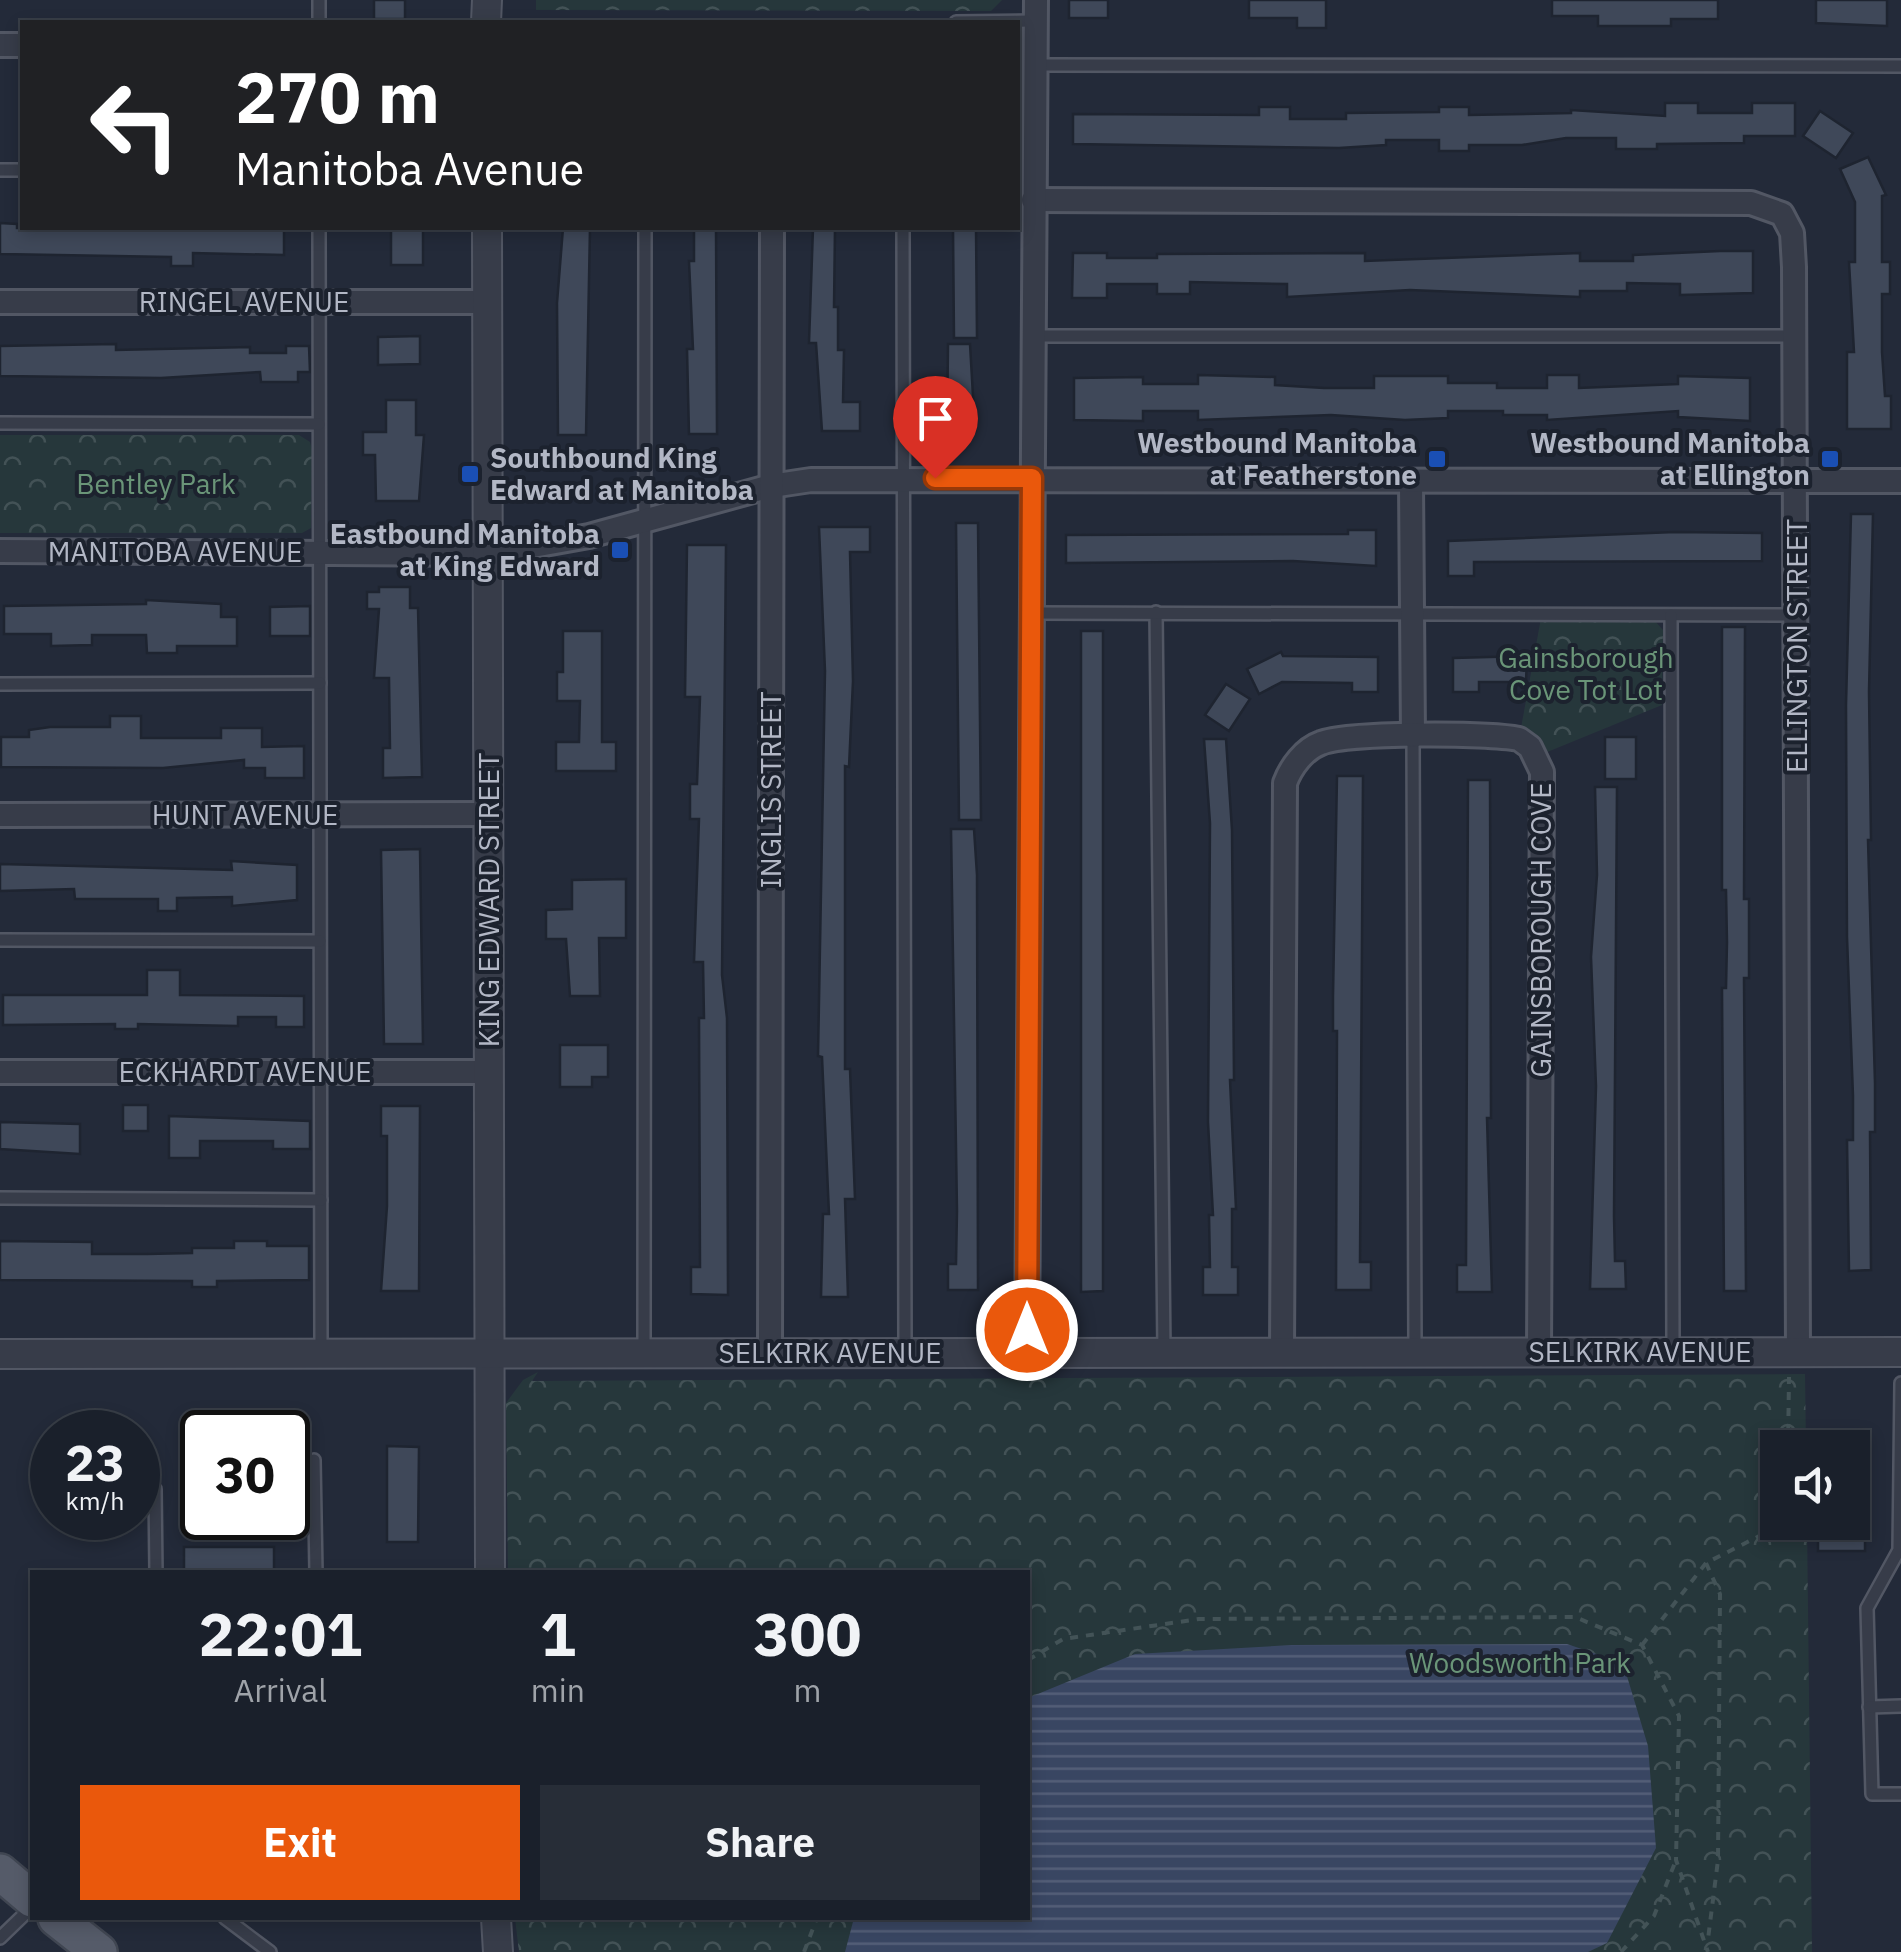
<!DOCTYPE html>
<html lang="en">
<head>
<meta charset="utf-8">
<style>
  :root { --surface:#1a202b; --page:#272d37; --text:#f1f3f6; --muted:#9fa3a9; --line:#383e47; --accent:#ea580c }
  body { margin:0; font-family:"IBM Plex Sans",sans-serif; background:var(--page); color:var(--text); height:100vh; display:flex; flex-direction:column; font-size:38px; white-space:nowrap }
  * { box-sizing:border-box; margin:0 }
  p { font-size:32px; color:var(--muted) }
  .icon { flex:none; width:55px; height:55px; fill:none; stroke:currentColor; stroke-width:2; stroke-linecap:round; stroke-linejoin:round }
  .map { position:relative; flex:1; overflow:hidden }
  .panel { position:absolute; left:30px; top:1570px; width:1000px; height:350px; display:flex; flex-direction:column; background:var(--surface); border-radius:0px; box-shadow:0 5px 15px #0003,0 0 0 2px var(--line) }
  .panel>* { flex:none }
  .guide { position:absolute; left:20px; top:20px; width:1000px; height:210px; border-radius:0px; box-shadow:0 5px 15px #0003,0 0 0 2px var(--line); background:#202124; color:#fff; overflow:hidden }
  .fabs { position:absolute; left:1760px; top:1430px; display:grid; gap:20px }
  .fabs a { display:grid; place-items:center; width:110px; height:110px; border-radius:0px; background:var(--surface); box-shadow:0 5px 15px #0003,0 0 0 2px var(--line); font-size:50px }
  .speed { position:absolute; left:30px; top:1410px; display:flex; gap:20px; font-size:50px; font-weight:700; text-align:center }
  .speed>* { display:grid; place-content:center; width:130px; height:130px; border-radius:50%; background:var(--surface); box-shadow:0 5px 15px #0003,0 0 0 2px var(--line); line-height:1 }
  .speed small { font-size:25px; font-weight:400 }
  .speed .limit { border:5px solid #111; border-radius:15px; background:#fff; color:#111 }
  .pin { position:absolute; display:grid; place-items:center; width:85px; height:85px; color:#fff; margin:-102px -42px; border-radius:50% 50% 50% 0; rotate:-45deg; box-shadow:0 0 10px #0007 }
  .pin .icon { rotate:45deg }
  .me { position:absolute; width:110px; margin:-55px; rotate:0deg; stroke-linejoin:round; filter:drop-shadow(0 0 8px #0008) }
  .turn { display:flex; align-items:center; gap:35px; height:210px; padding:0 50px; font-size:45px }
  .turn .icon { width:130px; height:130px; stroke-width:2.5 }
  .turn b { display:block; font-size:70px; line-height:85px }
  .eta { display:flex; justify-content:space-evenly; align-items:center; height:170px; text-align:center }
  .eta b { font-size:60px; font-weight:700; line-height:70px }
  .cta { display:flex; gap:20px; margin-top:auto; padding:20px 50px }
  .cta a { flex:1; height:115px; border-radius:0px; background:var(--accent); color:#fff; font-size:40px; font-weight:700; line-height:115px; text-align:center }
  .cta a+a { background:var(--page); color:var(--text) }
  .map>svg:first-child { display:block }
  .park { fill:url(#park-crowns) }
  .water { fill:url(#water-rules) }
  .building { fill:#3f4859; stroke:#1e2430; stroke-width:2.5 }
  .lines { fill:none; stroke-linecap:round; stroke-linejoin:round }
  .service-casing { stroke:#525764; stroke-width:16 }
  .minor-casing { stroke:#525764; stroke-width:28 }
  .tertiary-casing { stroke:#525764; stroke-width:32 }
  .primary-casing { stroke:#404652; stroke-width:40 }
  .path { stroke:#435357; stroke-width:4; stroke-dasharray:8 8; stroke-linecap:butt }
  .service { stroke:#373c49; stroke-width:11 }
  .minor { stroke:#373c49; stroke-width:22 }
  .tertiary { stroke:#373c49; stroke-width:28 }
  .primary { stroke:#555b69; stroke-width:35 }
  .route-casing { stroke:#983908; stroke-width:25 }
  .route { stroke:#ea580c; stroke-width:18 }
  .transit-dot { fill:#1a4fb4; stroke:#1c222e; stroke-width:4 }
  .labels { text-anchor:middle; stroke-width:8; stroke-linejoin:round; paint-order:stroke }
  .street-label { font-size:28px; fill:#b2b7c5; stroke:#1c222e }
  .poi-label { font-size:28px; font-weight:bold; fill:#b2b7c5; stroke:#1c222e; text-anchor:end }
  .park-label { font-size:28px; fill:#6a9578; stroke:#1c222e }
</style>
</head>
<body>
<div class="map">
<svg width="1901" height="1952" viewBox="0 0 1901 1952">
  <defs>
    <pattern id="park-crowns" width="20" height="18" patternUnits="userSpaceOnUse" patternTransform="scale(2.5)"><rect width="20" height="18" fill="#26373b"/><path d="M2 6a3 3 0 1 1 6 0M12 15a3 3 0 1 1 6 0" fill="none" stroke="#435256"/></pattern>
    <pattern id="water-rules" width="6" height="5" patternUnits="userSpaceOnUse" patternTransform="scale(2.5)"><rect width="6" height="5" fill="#394662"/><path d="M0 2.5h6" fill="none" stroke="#535e77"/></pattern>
  </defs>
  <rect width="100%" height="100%" fill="#232a39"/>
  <!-- park -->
  <g class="park">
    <polygon points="536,0 1002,0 991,11 536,10"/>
    <polygon points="0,435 299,435 310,442 312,450 311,528 302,533 0,533"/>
    <polygon points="1541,618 1653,619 1663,630 1662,705 1535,757 1519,739"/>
    <polygon points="538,1372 532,1381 1805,1374 1806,1447 1778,1448 1778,1522 1807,1523 1812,1952 519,1952 515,1918 1028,1918 1028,1572 508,1572 506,1403 523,1380"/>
  </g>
  <!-- water -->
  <polygon class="water" points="1567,1644 1623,1663 1648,1746 1656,1848 1607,1943 1588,1952 845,1952 854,1918 1028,1918 1028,1698 1135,1654 1292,1645"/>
  <!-- building -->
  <g class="building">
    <rect x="374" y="0" width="31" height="19"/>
    <rect x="1069" y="0" width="39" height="18"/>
    <polygon points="1249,0 1326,0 1326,28 1297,28 1297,18 1249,18"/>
    <polygon points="1552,0 1718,0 1718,19 1671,19 1671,26 1598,26 1598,16 1552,16"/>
    <polygon points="1816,0 1887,0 1887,26 1816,23"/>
    <polygon points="1665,103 1698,103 1698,113 1752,113 1752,103 1795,103 1795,136 1744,136 1744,143 1657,144 1657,149 1616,149 1616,138 1566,138 1522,145 1469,145 1469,151 1439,151 1439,140 1386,140 1386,145 1339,148 1073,144 1073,114 1259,115 1259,107 1290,107 1290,119 1346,119 1346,113 1439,112 1439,107 1469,107 1469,115 1571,113 1571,110 1665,116"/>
    <polygon points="1820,111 1853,133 1836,158 1803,136"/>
    <polygon points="1868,157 1886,195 1882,196 1882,262 1890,262 1890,294 1882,294 1882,352 1885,396 1891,396 1891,429 1847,429 1847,352 1854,352 1849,262 1855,262 1855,202 1840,169"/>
    <polygon points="0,223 17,224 17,228 284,228 284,255 193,253 193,266 171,266 171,257 0,254"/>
    <rect x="391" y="228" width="32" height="37"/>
    <polygon points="563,228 590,228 586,435 558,435 557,303"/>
    <polygon points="694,228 716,228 717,434 689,434 687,349 693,349 689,261 694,261"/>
    <polygon points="813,228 835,228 834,307 838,307 838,350 844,350 843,402 860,402 860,431 822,431 816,343 809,343"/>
    <polygon points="953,228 976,228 977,338 954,338"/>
    <polygon points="1720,251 1753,251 1753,293 1680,295 1680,284 1627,283 1627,291 1580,291 1580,297 1410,290 1287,297 1287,284 1190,282 1190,294 1157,294 1157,284 1107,284 1107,298 1072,298 1073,253 1107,253 1107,258 1157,258 1157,254 1365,253 1365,261 1580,253 1580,261 1633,261 1633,255"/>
    <polygon points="420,336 420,364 378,365 378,337"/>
    <polygon points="116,344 116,350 250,347 250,353 286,353 286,346 309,346 310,372 298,372 298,382 261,382 260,372 161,378 0,376 0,346"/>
    <polygon points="948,344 970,344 975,431 947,432"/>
    <polygon points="1198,375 1275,377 1275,385 1324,388 1374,388 1374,376 1448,376 1448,383 1497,383 1497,388 1547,388 1547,375 1579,375 1579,388 1678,384 1678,376 1750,378 1750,421 1678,417 1678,411 1547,420 1547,415 1503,415 1503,411 1448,411 1448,418 1405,420 1331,415 1198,420 1198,411 1143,411 1143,421 1074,420 1074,378 1143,377 1143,384 1198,384"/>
    <polygon points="386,400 416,400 416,435 424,435 419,501 376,501 375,455 363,455 363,432 386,432"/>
    <polygon points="1851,514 1873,514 1869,692 1871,840 1868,840 1875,1083 1875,1132 1870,1132 1871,1270 1849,1271 1847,1140 1853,1140 1853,1096 1847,937 1846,705"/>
    <polygon points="956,523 978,523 981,820 959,820"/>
    <polygon points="819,527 870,527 870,552 850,552 853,681 849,767 845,766 845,1069 850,1069 855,1199 845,1199 848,1297 821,1297 823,1214 829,1214 822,1057 818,1056 825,671"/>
    <polygon points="1348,530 1376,530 1376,566 1293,561 1066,563 1066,535 1348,534"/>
    <polygon points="1675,532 1762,533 1762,561 1474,562 1474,576 1448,576 1448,541"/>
    <polygon points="687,545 726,545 722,975 727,1018 728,1295 691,1294 691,1267 700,1267 699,1018 704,1018 703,962 694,962 699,819 690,819 690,784 697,784 700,697 685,697"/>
    <polygon points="379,587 410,587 410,608 418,608 422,777 383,778 383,748 390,748 389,678 374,678 379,609 367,609 367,592 379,592"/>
    <polygon points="146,600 221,604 221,617 237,617 237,646 177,646 177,653 147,653 146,635 92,635 92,645 51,646 51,634 4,634 4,606 146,604"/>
    <polygon points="310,606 310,636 270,636 270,607"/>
    <polygon points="1722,627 1745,627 1744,899 1749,899 1749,978 1744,978 1746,1291 1724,1291 1722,988 1726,988 1727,942 1726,890 1722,890"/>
    <polygon points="563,631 602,631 602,742 616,742 616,771 556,771 556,742 579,742 580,701 557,701 557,672 563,672"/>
    <polygon points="1081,631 1103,631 1103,1291 1081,1292"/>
    <polygon points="1281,652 1283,656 1378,657 1378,692 1352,692 1352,683 1282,682 1259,694 1247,669"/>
    <polygon points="1527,656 1526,682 1479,682 1479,692 1453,692 1453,658"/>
    <polygon points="1226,684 1250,699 1229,731 1205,715"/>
    <polygon points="110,716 141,716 141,738 221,738 221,728 262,728 262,747 304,746 304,778 265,778 265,768 244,768 244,760 163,768 1,767 1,737 29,737 29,730 50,727 110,727"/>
    <rect x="1605" y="737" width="31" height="42"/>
    <polygon points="1204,739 1226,739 1232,830 1234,1080 1230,1080 1236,1209 1232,1209 1232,1267 1238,1267 1238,1295 1203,1295 1203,1267 1210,1267 1209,1215 1213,1215 1208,1122 1210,823"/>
    <polygon points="1337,776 1363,776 1360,1262 1371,1262 1371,1290 1336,1290 1337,1031 1333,1031 1333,996"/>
    <polygon points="1468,780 1490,780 1491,1118 1487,1118 1492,1292 1457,1292 1457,1265 1466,1265"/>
    <polygon points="1595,787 1617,787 1614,1216 1615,1261 1625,1261 1626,1289 1590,1289 1596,1086 1591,957 1597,875"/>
    <polygon points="951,829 974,829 977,875 978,1290 948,1290 948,1264 956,1264 957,1211"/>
    <polygon points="420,849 423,1044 384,1044 381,850"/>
    <polygon points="231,861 297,865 297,900 232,906 232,897 177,898 177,911 158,911 158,899 75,899 74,889 0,891 0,864 232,870"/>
    <polygon points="626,879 626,938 599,938 600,996 570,996 566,939 546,939 546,910 572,909 572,880"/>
    <polygon points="147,970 180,970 180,995 304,996 304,1027 276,1027 276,1017 238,1017 238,1026 138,1024 138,1029 115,1029 115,1024 3,1025 3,995 147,995"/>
    <polygon points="560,1045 608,1045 608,1077 592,1077 592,1087 560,1087"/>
    <rect x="123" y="1105" width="25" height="26"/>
    <polygon points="381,1106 420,1106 419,1291 381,1291 387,1206 387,1136 381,1136"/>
    <polygon points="169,1116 310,1121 310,1149 273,1149 273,1141 200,1141 200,1158 169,1158"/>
    <polygon points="0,1122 80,1124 80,1154 0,1149"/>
    <polygon points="0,1241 92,1242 92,1254 147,1254 192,1253 192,1248 234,1248 234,1241 267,1241 267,1246 309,1246 309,1280 217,1281 217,1287 192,1287 192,1281 0,1280"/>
    <polygon points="387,1446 419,1447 418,1542 387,1542"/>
    <rect x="1818" y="1522" width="47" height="29"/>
    <rect x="184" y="1547" width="90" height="25"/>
  </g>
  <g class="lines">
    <!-- service casing -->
    <g class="service-casing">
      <g id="service">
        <polyline points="319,0 319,22"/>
        <polyline points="956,22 1034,21"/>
        <polyline points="1034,65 1901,66"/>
        <polyline points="0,170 22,170"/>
        <polyline points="319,228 321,1353"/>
        <polyline points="903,228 905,1352"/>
        <polyline points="1032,336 1794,336"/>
        <polyline points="0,423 319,424"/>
        <polyline points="1156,612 1164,1352"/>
        <polyline points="1031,613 1797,615"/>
        <polyline points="1671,615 1673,1351"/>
        <polyline points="0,684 320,683"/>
        <polyline points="1413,736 1415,1351"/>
        <polyline points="0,940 320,941"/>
        <polyline points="0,1198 321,1200"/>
        <polyline points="644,1353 645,228"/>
        <polyline points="1901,1383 1899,1550 1867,1608 1872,1794 1901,1794"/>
        <polyline points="314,1460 316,1572"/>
        <polyline points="155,1489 156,1572"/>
        <polyline points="1869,1707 1901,1706"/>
        <polyline points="225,1918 270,1952"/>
        <polyline points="0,1938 32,1907"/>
      </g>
    </g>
    <!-- minor casing -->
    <g class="minor-casing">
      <g id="minor">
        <polyline points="0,45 22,45"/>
        <polyline points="1033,200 1751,203 1782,214 1792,233 1794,267 1798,1352"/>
        <polyline points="0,302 487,302"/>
        <polyline points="1411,483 1413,736"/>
        <polyline points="0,551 488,554 589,536 771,486 811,480 1901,481"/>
        <polyline points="0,815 489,814"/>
        <polyline points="0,1072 490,1072"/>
        <path d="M1282,1351L1285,783C1291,767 1304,749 1321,743C1348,732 1488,733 1519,739L1530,747L1542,772L1539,1351"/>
        <polyline points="770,1352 772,228"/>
        <polyline points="1027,1352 1036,0"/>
      </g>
    </g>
    <!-- tertiary casing -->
    <g class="tertiary-casing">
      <g id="tertiary">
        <polyline points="486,22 487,0"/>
        <polyline points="487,228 490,1572"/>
        <polyline points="0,1354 1901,1352"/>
        <polyline points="496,1918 498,1952"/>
      </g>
    </g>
    <!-- primary casing -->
    <g class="primary-casing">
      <g id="primary">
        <polyline points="0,1872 32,1899"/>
        <polyline points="56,1918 99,1952"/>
      </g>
    </g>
    <!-- path -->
    <g class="path">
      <polyline points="1788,1448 1789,1377"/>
      <polyline points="1706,1563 1720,1594 1718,1860 1708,1939"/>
      <polyline points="1642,1645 1706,1563 1787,1522"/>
      <polyline points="1028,1660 1063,1639 1199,1619 1575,1617 1642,1645 1679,1716 1676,1860 1708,1952"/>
      <polyline points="804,1952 817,1918"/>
      <polyline points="1621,1952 1654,1916 1676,1860"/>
    </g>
    <!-- service -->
    <use href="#service" class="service"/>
    <!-- minor -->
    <use href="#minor" class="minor"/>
    <!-- tertiary -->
    <use href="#tertiary" class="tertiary"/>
    <!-- primary -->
    <use href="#primary" class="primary"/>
  </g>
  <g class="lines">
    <!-- route casing -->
    <g class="route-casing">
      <polyline id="route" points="935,478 1032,478 1027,1330"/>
    </g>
    <!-- route -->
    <use href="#route" class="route"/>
  </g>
  <!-- markers -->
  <g class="transit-dot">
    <rect x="1427" y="449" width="20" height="20" rx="5"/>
    <rect x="1820" y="449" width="20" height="20" rx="5"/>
    <rect x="460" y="464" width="20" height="20" rx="5"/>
    <rect x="610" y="540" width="20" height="20" rx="5"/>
  </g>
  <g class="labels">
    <!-- street labels -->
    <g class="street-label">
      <text x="244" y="312">RINGEL AVENUE</text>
      <text x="175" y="562">MANITOBA AVENUE</text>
      <text transform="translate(1797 646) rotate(-90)" y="10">ELLINGTON STREET</text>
      <text transform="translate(771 790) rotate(-90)" y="10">INGLIS STREET</text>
      <text x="245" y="825">HUNT AVENUE</text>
      <text transform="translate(489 900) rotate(-90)" y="10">KING EDWARD STREET</text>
      <text transform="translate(1541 930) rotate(-90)" y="10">GAINSBOROUGH COVE</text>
      <text x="245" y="1082">ECKHARDT AVENUE</text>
      <text x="1640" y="1362">SELKIRK AVENUE</text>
      <text x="830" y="1363">SELKIRK AVENUE</text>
    </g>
    <!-- poi labels -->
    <g class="poi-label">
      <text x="1417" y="453">Westbound Manitoba<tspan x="1417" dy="32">at Featherstone</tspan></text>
      <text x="1810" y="453">Westbound Manitoba<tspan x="1810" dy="32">at Ellington</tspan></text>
      <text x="490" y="468" text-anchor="start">Southbound King<tspan x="490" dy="32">Edward at Manitoba</tspan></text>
      <text x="600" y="544">Eastbound Manitoba<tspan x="600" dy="32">at King Edward</tspan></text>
    </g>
    <!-- park labels -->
    <g class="park-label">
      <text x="156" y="494">Bentley Park</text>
      <text x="1586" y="668">Gainsborough<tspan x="1586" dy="32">Cove Tot Lot</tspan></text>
      <text x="1520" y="1673">Woodsworth Park</text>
    </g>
  </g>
</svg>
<div class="fabs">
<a><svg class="icon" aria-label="sound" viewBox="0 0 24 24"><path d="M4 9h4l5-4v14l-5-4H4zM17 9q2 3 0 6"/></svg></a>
</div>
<div class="speed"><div>23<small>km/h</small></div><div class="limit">30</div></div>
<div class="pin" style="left:935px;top:478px;background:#d93025"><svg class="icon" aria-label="arrive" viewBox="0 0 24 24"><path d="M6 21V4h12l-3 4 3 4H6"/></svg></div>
<svg class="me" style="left:1027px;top:1330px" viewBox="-20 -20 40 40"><circle r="17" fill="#ea580c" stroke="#fff" stroke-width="3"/><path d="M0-11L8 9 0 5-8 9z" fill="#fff"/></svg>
<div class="guide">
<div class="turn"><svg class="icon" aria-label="left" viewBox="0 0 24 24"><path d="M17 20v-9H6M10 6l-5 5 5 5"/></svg><div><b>270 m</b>Manitoba Avenue</div></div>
</div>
<section class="panel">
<div class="eta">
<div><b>22:01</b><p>Arrival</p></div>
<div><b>1</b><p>min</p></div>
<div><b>300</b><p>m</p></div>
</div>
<div class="cta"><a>Exit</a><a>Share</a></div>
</section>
</div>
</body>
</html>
